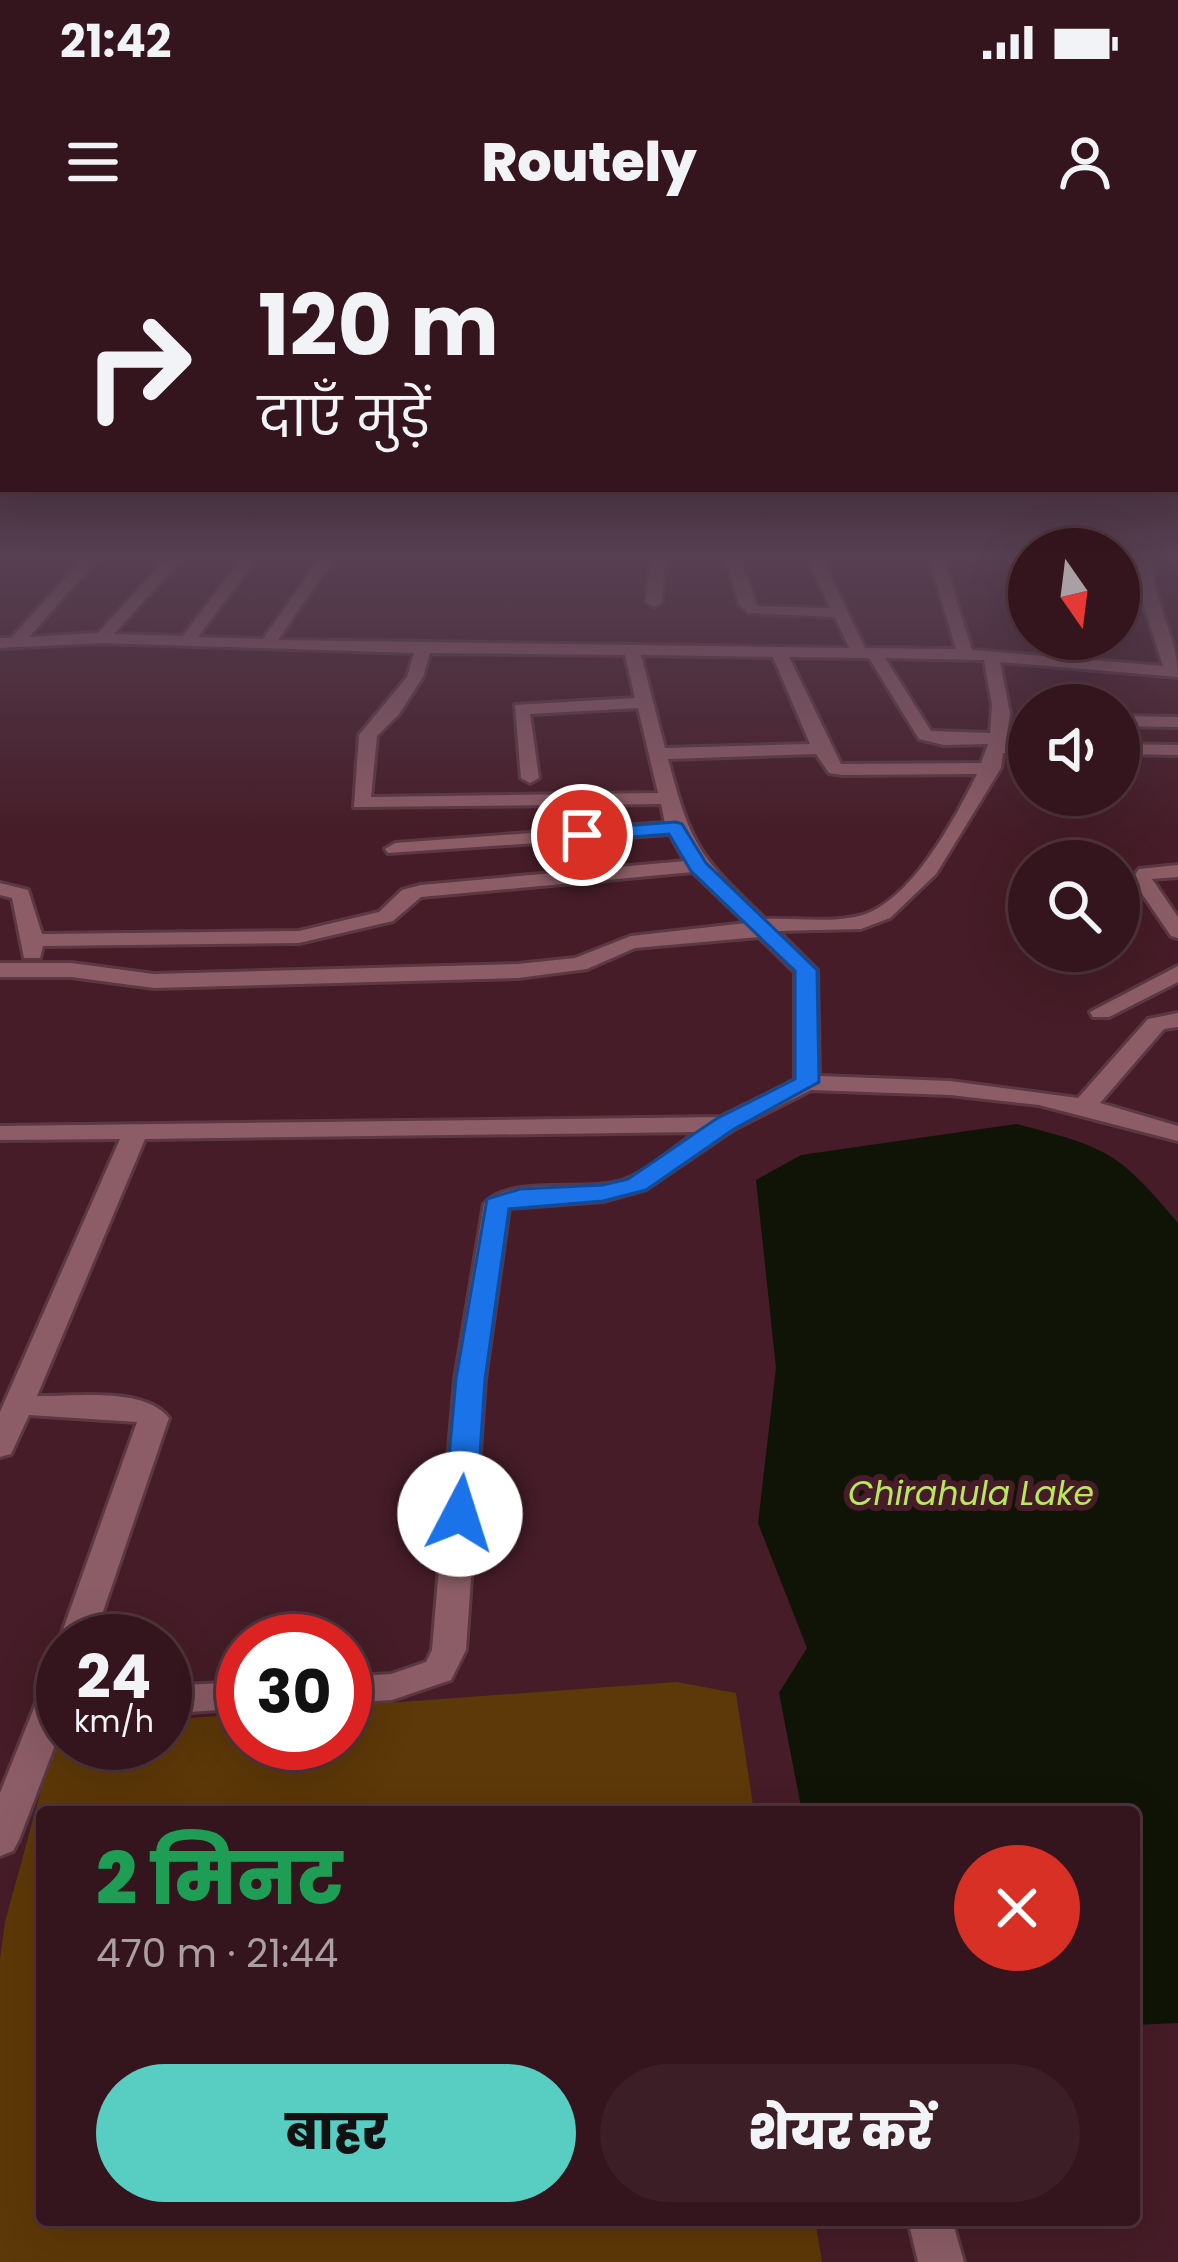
<!DOCTYPE html>
<html lang="hi">
<head>
<meta charset="utf-8">
<style>
  :root { --surface:#34151d; --page:#3c1e26; --text:#f1f3f6; --muted:#a99fa4; --line:#4e343b; --accent:#57cec1 }
  body { margin:0; font-family:Poppins,"Noto Sans Devanagari",sans-serif; background:var(--page); color:var(--text); height:100vh; display:flex; flex-direction:column; font-size:45px; white-space:nowrap }
  * { box-sizing:border-box; margin:0 }
  p { font-size:39px; color:var(--muted) }
  .icon { flex:none; width:66px; height:66px; fill:none; stroke:currentColor; stroke-width:2; stroke-linecap:round; stroke-linejoin:round }
  .map { position:relative; flex:1; overflow:hidden }
  .sheet { position:absolute; left:36px; top:1566px; width:1104px; height:420px; display:flex; flex-direction:column; background:var(--surface); border-radius:12px; box-shadow:0 12px 48px #0002,0 0 0 3px var(--line) }
  .sheet>* { flex:none }
  .hud { position:absolute; left:0px; top:0px; width:1179px; height:252px; box-shadow:0 12px 48px #0002,0 0 0 3px var(--line); background:#34151d; color:var(--text); overflow:hidden }
  .needle { width:78px; rotate:166deg }
  .controls { position:absolute; left:1008px; top:288px; display:grid; gap:24px }
  .controls a { display:grid; place-items:center; width:132px; height:132px; border-radius:50%; background:var(--surface); box-shadow:0 12px 48px #0002,0 0 0 3px var(--line); font-size:60px }
  .speed { position:absolute; left:36px; top:1374px; display:flex; gap:24px; font-size:60px; font-weight:700; text-align:center }
  .speed>* { display:grid; place-content:center; width:156px; height:156px; border-radius:50%; background:var(--surface); box-shadow:0 12px 48px #0002,0 0 0 3px var(--line); line-height:1 }
  .speed small { font-size:30px; font-weight:400 }
  .speed .limit { border:18px solid #d22; background:#fff; color:#111 }
  .pin { position:absolute; display:grid; place-items:center; width:102px; height:102px; color:#fff; margin:-51px; border:6px solid #fff; border-radius:50%; box-shadow:0 3px 12px #0007 }
  .me { position:absolute; width:132px; margin:-66px; rotate:5deg; stroke-linejoin:round; filter:drop-shadow(0 0 9px #0008) }
  .turn { display:flex; align-items:center; gap:42px; height:252px; padding:0 60px; font-size:54px }
  .turn .icon { width:156px; height:156px; stroke-width:2.5 }
  .turn b { display:block; font-size:84px; line-height:102px }
  .round { display:grid; place-items:center; flex:none; width:126px; height:126px; border-radius:63px; background:var(--page) }
  .summary { display:flex; align-items:center; justify-content:space-between; height:204px; padding:0 60px }
  h1 { font-size:72px; font-weight:800; line-height:90px; color:#1e9e55 }
  .action { display:flex; gap:24px; margin-top:auto; padding:24px 60px }
  .action a { flex:1; height:138px; border-radius:72px; background:var(--accent); color:#111; font-size:48px; font-weight:800; line-height:138px; text-align:center }
  .action a+a { background:var(--page); color:var(--text) }
  .status { display:flex; justify-content:space-between; align-items:center; height:84px; padding:0 60px; background:var(--surface); direction:ltr }
  .status svg { height:33px; fill:currentColor }
  header { display:flex; justify-content:space-between; align-items:center; height:156px; padding:0 60px; background:var(--surface); font-size:54px; font-weight:800 }
  .map>svg:first-child { display:block }
  .green { fill:#5d3808 }
  .water { fill:#0f1406 }
  .lines { fill:none; stroke-linecap:round; stroke-linejoin:round }
  .minor-casing { stroke:#5b3842; stroke-width:6 }
  .minor { fill:#8c5d67; fill-rule:evenodd }
  .route { fill:#1a73e8; stroke:#114b97; stroke-width:3 }
  .labels { text-anchor:middle; stroke-width:12; stroke-linejoin:round; paint-order:stroke }
  .water-label { font-size:33px; font-style:italic; fill:#b8e95a; stroke:#451c27 }
</style>
</head>
<body>
<div class="status"><b>21:42</b><svg viewBox="0 0 49 12"><path d="M0 12V9h3v3zM5 12V6h3v6zM10 12V3h3v9zM15 12V0h3v12zM26 1h20v11H26zM47 4h2v5h-2z"/></svg></div>
<header><svg class="icon" aria-label="menu" viewBox="0 0 24 24"><path d="M4 6h16M4 12h16M4 18h16"/></svg>Routely<svg class="icon" aria-label="person" viewBox="0 0 24 24"><circle cx="12" cy="8" r="4"/><path d="M4 21q1-7 8-7t8 7"/></svg></header>
<div class="map">
<svg width="1178" height="2022" viewBox="0 0 1178 2022">
  <rect width="100%" height="100%" fill="#451c27"/>
  <!-- green -->
  <polygon class="green" points="677,1442 736,1453 754,1572 42,1572 42,1980 815,1980 822,2022 0,2022 0,1719 5,1682 58,1488 63,1487 63,1503 165,1503 165,1480 243,1474 243,1503 345,1503 345,1466"/>
  <!-- water -->
  <path class="water" d="M1016,884C1106,907 1118,911 1178,983V1783L1134,1785V1572H802L779,1453L807,1408L758,1283L776,1128L756,940L801,915Z"/>
  <g class="lines">
    <!-- minor casing -->
    <g class="minor-casing">
      <g id="minor">
        <path d="M86,315H101L29,397L98,393L170,315H185L114,394L183,396L244,315H259L198,397L263,399L322,315H336L278,400L849,408L835,377L748,373L739,364L725,315H739L757,366L830,368L806,315H820L865,408L956,409L928,315H942L972,410L1163,426L1137,344L1139,315H1153C1150,361 1178,394 1178,437L1000,422L1010,473L1006,502L1029,503V513H1003L1001,528L936,634L890,678L861,689L778,691L817,730L819,836L950,841L1078,858L1148,779L1178,773V787L1164,789L1100,863L1178,886V901L1039,865L950,855L811,850L734,889L646,949L603,961L509,968L485,1139L466,1410L451,1440L392,1460L345,1463V1437L391,1434L426,1422L432,1410L455,1139L484,964C513,934 584,954 624,940C650,930 674,907 697,892L145,899L37,1156C73,1157 144,1146 169,1178L93,1401H63V1408L59,1401L137,1182L29,1175L11,1214L0,1217V1172L120,899L0,900V886L721,877L795,840V732L759,697L635,708L587,729L518,738L154,748L71,737H0V723H71L154,734L518,724L575,718L631,696L746,683L693,632L421,657L393,681L299,703L43,706L40,718H24L12,658L0,655V643L28,650L42,694L299,691L379,672L402,650L421,645L685,621L670,594L388,613L385,609L395,603L665,583L661,564L354,567L359,495L407,437L414,413L102,403L0,408V398H11ZM430,413L625,415L635,458L515,465L521,538L530,543L539,538L530,474L638,468L658,553L371,557L377,496L399,474L423,437ZM641,415L773,417L810,504L665,508ZM789,417L869,418L919,499L944,505L988,504L981,523L841,524ZM885,418L984,420L992,465L990,493L931,491ZM816,514L829,533L842,535L977,534C956,577 910,664 859,676C831,683 794,678 765,679C699,616 691,607 668,519Z"/>
        <polygon points="651,315 665,315 662,362 654,367 646,362"/>
        <polygon points="1119,476 1178,477 1178,487 1119,486"/>
        <polygon points="1119,504 1178,505 1178,515 1119,514"/>
        <polygon points="1178,625 1178,637 1152,639 1178,677 1178,698 1171,696 1132,639 1139,629"/>
        <polygon points="1178,726 1178,742 1109,777 1093,777 1090,772"/>
        <polygon points="63,1425 63,1484 19,1600 13,1611 0,1616 0,1553 46,1438 51,1429"/>
        <polygon points="243,1442 243,1468 165,1474 165,1446"/>
        <polygon points="908,1980 952,1980 964,2022 918,2022"/>
      </g>
    </g>
    <!-- minor -->
    <use href="#minor" class="minor"/>
  </g>
  <!-- sky -->
  <linearGradient id="sky" x2="0" y2="1"><stop stop-color="#260f15"/><stop offset="0.53" stop-color="#564052"/><stop offset="1" stop-color="#564052" stop-opacity="0"/></linearGradient>
  <rect width="1178" height="599" fill="url(#sky)"/>
  <!-- route -->
  <polygon class="route" points="676,582 682,584 706,623 817,730 819,842 734,889 646,950 603,961 509,969 485,1139 476,1274 471,1282 448,1282 444,1274 456,1139 487,959 520,949 603,945 628,939 716,879 795,839 795,731 691,631 669,594 582,601 572,595 582,589"/>
  <g class="labels">
    <!-- water labels -->
    <g class="water-label">
      <text x="971" y="1265">Chirahula Lake</text>
    </g>
  </g>
</svg>
<div class="controls">
<a><svg class="needle" viewBox="-14 -14 28 28"><path d="M0-13l5 13h-10z" fill="#e53935"/><path d="M0 13l5-13h-10z" fill="#a99fa4"/></svg></a>
<a><svg class="icon" aria-label="sound" viewBox="0 0 24 24"><path d="M4 9h4l5-4v14l-5-4H4zM17 9q2 3 0 6"/></svg></a>
<a><svg class="icon" aria-label="search" viewBox="0 0 24 24"><circle cx="10" cy="10" r="6"/><path d="M15 15l6 6"/></svg></a>
</div>
<div class="speed"><div>24<small>km/h</small></div><div class="limit">30</div></div>
<div class="pin" style="left:582px;top:595px;background:#d93025"><svg class="icon" aria-label="arrive" viewBox="0 0 24 24"><path d="M6 21V4h12l-3 4 3 4H6"/></svg></div>
<svg class="me" style="left:460px;top:1274px" viewBox="-20 -20 40 40"><circle r="19" fill="#fff"/><path d="M0-13L10 11 0 6-10 11z" fill="#1a73e8"/></svg>
<div class="hud">
<div class="turn"><svg class="icon" aria-label="right" viewBox="0 0 24 24"><path d="M7 20v-9h11M14 6l5 5-5 5"/></svg><div><b>120 m</b>दाएँ मुड़ें</div></div>
</div>
<section class="sheet">
<div class="summary"><div><h1>2 मिनट</h1><p>470 m · 21:44</p></div><a class="round" style="background:#d93025;color:#fff"><svg class="icon" aria-label="close" viewBox="0 0 24 24"><path d="M6 6l12 12M18 6L6 18"/></svg></a></div>
<div class="action"><a>बाहर</a><a>शेयर करें</a></div>
</section>
</div>
</body>
</html>
